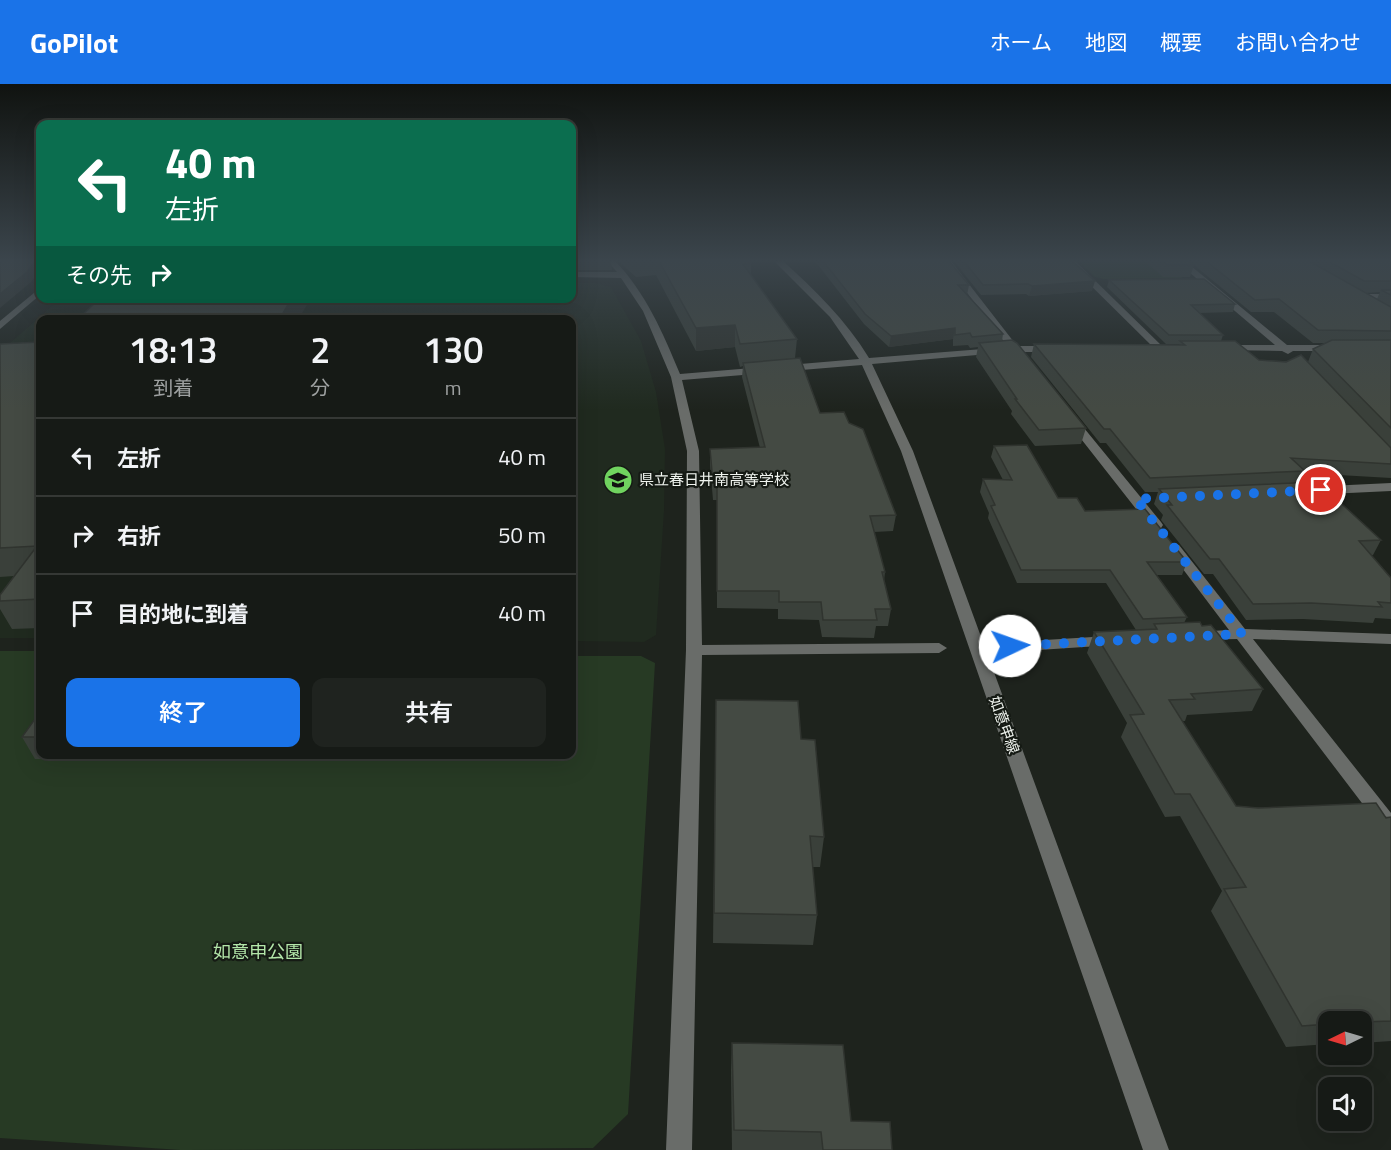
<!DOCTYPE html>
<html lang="ja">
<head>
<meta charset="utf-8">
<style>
  :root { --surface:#161a16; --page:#1f231f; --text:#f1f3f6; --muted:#9ea1a1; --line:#353835; --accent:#1a73e8 }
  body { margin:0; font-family:"Titillium Web","Noto Sans JP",sans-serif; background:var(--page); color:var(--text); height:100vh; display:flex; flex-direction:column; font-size:22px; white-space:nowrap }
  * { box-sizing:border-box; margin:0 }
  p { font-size:20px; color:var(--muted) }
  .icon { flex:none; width:33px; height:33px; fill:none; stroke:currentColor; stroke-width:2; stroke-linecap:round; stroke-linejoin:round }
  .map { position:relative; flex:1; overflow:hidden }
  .sheet { position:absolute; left:36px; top:231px; width:540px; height:444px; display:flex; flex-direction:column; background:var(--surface); border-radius:12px; box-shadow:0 6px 24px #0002,0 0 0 2px var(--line) }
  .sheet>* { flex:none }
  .banner { position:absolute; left:36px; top:36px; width:540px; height:183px; border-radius:12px; box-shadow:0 6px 24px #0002,0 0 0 2px var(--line); background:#0b6e4f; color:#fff; overflow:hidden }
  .needle { width:39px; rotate:265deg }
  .tools { position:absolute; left:1318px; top:927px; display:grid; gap:12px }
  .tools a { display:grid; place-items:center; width:54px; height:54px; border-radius:12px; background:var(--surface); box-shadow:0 6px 24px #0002,0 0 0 2px var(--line); font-size:30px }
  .pin { position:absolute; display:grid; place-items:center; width:51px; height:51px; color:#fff; margin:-26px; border:3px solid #fff; border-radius:50%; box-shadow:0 2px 6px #0007 }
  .me { position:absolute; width:66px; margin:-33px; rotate:87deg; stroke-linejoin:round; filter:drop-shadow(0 0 4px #0008) }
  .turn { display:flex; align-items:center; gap:21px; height:126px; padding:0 30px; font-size:27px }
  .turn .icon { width:78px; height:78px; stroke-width:2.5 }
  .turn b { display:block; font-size:42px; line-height:51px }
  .then { display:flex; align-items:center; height:57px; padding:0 30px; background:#0003; gap:12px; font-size:22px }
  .eta { display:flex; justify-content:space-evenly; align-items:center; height:102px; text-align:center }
  .eta b { font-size:36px; font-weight:600; line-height:42px }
  .cta { display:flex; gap:12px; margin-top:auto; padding:12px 30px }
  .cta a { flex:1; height:69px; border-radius:12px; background:var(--accent); color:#fff; font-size:24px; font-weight:600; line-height:69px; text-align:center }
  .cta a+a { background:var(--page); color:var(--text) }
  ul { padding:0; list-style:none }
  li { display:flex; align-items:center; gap:18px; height:78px; padding:0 30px; border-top:2px solid var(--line) }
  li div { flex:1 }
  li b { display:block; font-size:22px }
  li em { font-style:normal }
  header { display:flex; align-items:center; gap:36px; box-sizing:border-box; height:84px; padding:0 30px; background:var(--accent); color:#fff }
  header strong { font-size:28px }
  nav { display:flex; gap:33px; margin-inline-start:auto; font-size:21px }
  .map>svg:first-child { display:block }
  .built { fill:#202a1f }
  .green { fill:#273a24 }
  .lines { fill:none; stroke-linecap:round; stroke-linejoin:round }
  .minor { fill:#696c69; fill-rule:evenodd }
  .wall { fill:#3a403a; fill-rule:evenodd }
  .shaded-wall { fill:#30342f }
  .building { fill:#444a43; stroke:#30342f; stroke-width:1.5 }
  .route { stroke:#1a73e8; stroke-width:10; stroke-dasharray:0 18 }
  .labels { text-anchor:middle; stroke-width:4.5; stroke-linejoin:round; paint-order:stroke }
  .poi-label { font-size:15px; fill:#f0f4ef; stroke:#151a14; text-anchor:start }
  .street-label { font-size:15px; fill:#f0f4ef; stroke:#151a14 }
  .near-park-label { font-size:18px; fill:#b3e6a9; stroke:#151a14 }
</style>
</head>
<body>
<header>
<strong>GoPilot</strong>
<nav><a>ホーム</a><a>地図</a><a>概要</a><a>お問い合わせ</a></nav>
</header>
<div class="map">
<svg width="1391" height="1066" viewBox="0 0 1391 1066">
  <rect width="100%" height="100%" fill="#1e231d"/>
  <!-- built -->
  <polygon class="built" points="572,199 595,199 611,203 641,257 656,308 665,365 664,427 656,551 644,558 572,557 572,236 40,236 40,554 0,554 0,268 60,215 572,214"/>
  <!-- green -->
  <g class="green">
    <polygon points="1078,177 1166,177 1184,192 1181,194 1104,195 1095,193"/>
    <polygon points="0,567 40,567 40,670 572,670 572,572 641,572 655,579 628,1030 593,1064 181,1066 0,1054"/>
  </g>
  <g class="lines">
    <!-- minor -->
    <g class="minor">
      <path d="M607,177H615C646,209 663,249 680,290L859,275L830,233L774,177H783C815,206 846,236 869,274L1008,263L943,177H951L1017,262H1053L1058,265L1053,268H1022L1025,272L1020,275L1012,268L872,280L913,367L1169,1066H1143L901,367L862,281L682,296L699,367L702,561L939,559L947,564L939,569L702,571L692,1066H666L686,566L687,367L671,293L643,227L621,194L572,193V188H617Z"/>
      <polygon points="1066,177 1075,177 1162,262 1162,266 1156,266"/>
      <polygon points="1176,177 1185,177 1287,261 1335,261 1340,264 1335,267 1293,267 1288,270 1282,267 1221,266 1219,264 1224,261 1275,261"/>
      <polygon points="40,204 40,211 0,245 0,237"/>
      <polygon points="1356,210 1391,210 1391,216 1353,215 1352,213"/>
      <polygon points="1071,332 1075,333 1161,438 1163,441 1161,444 1151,444 1067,337 1065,335"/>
      <polygon points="1391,399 1391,407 1307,411 1301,407 1307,403"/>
      <polygon points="1174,460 1179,461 1245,545 1391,550 1391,560 1253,555 1391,729 1391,751 1384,748 1237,555 1194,556 1191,552 1194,548 1229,546 1167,464"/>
      <polygon points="1109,552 1117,557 1114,561 1010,568 1002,563 1010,558"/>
    </g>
  </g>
  <!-- wall -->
  <g class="wall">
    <polygon points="572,177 611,177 612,186 572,186"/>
    <polygon points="618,177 749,177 751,179 751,191 797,255 795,274 820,329 849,339 896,431 893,447 874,448 885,488 884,497 891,525 888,542 876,542 874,554 822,553 819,536 778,535 778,525 717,524 717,416 713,416 710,381 710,365 760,364 742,293 743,282 740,283 735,263 696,267 656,191 636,193"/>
    <polygon points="815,177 949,177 969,201 967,211 1003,250 1002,257 1086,344 1081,360 1035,362 1011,330 1012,327 976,273 978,263 970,264 968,261 953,262 953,255 889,263 864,240"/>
    <polygon points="954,177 1072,177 1092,207 1029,212 1026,210 981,211"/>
    <path d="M1145,177H1391V394L1304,389L1300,399L1381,456L1373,471H1371L1391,494V535L1375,534L1373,539L1303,535L1246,536L1213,490H1204L1161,436L1163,431L1154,420L1158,408H1145L1106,359H1100L1031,273L1034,260L1179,261L1180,260H1166L1107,203L1109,196L1235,220L1233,228L1199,229L1223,251L1221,257L1259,276L1308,278L1313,265L1326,259H1313L1274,228H1251L1194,181L1190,193H1163ZM1380,208L1377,215L1366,209Z"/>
    <polygon points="40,258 40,544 12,545 0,525 0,511 14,492 0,493 0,260"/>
    <polygon points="994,362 1058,414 1187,478 1182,491 1156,491 1187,533 1184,539 1202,542 1263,605 1252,627 1187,631 1185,637 1182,637 1236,722 1391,733 1391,957 1362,959 1362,938 1329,938 1329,960 1286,963 1211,827 1222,807 1180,732 1165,733 1121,653 1127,639 1087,569 1094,548 1136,546 1106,499 1017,499 988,434 989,429 980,408 983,395 1003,396 991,373"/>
    <polygon points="716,616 801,655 824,753 820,783 812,783 817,831 813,861 713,859"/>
    <polygon points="40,628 40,670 83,670 80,675 35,675 22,653"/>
    <polygon points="732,959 851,1037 892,1066 732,1066 731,985"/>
  </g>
  <!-- shaded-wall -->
  <g class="shaded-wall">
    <polygon points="40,177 40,189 37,190 31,198 0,224 0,210 33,180"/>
    <polygon points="1095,197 1092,207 1029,212 1032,202"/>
    <polygon points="292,214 311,214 298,236 279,236"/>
    <polygon points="735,241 735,263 696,267 696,244"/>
    <polygon points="955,244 953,255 889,263 891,252"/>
  </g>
  <!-- building -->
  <g class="building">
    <polygon points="0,177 40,177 38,180 33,180 27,188 0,210"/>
    <polygon points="659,177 749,177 751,179 743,180 797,255 740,260 735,241 696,244"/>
    <polygon points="823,177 949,177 969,201 958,201 1003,250 972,253 970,249 955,251 955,244 891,252 865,230"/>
    <polygon points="964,177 1072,177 1095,197 1032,202 1028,200 983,201"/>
    <polygon points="1162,177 1189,177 1194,181 1167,181"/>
    <polygon points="1206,177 1309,177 1391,223 1391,247 1318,246 1279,215 1255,216"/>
    <polygon points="1328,177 1391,177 1391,197 1364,197"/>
    <polygon points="1204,195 1235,220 1191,221 1223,251 1169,251 1109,196"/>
    <polygon points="1381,206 1391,206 1391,211"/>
    <polygon points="122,214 292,214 279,236 77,236 96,218 120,217"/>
    <polygon points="1012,256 1017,259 1086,344 1039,346 1015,315 1017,315 979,259"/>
    <polygon points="1332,256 1391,256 1391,344 1313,265"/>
    <polygon points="1180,257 1235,257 1259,276 1286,278 1301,271 1391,364 1391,380 1291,374 1305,387 1150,394 1110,345 1104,345 1034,260 1185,261"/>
    <polygon points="40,258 40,515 0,517 0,511 37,462 0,464 0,260"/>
    <polygon points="800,274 820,329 844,328 849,339 863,345 896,431 870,432 885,488 882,488 891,525 875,525 877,536 823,536 821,518 779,518 779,507 717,507 717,399 713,399 710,365 765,363 743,279"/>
    <polygon points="1027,361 1058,414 1077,414 1085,427 1145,425 1187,478 1147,478 1187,533 1143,535 1110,486 1021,486 991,422 995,421 983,395 1012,396 994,362"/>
    <polygon points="1318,398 1381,456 1359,457 1391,494 1391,519 1378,518 1382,523 1311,519 1253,520 1219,475 1210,475 1167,421 1172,421 1159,405"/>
    <polygon points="1200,538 1202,542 1211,541 1263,605 1191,610 1195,615 1169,616 1236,722 1258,724 1376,719 1386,734 1391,733 1391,937 1362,938 1329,938 1329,940 1302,942 1224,805 1246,803 1190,710 1175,710 1130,631 1144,630 1094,548 1157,545 1154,540"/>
    <polygon points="716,616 798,617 801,655 815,656 824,753 810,752 817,831 714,829"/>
    <polygon points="40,628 40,653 22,653"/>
    <polygon points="732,959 843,961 851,1037 890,1038 892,1066 823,1066 821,1048 734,1046"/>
  </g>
  <!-- sky -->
  <linearGradient id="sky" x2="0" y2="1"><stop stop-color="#101310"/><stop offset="0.54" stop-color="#3b454c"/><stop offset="1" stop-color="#3b454c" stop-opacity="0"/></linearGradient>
  <rect width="1391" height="326" fill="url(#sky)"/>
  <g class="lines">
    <!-- route -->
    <polyline class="route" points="1010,562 1242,550 1136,415 1321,406"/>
  </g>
  <!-- icons -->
  <defs>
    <g id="school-disc" transform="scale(1.5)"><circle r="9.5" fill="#70d35f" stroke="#151a14"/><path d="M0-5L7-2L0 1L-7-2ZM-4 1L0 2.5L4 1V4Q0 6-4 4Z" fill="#111"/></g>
  </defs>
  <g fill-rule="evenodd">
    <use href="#school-disc" x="618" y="396"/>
  </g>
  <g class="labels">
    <!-- poi labels -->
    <g class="poi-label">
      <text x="639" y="401">県立春日井南高等学校</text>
    </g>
    <!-- street labels -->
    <g class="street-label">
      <text transform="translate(1004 641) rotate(70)" y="5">如意申線</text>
    </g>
    <!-- near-park labels -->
    <g class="near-park-label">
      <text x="258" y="874">如意申公園</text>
    </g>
  </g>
</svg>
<div class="tools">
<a><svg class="needle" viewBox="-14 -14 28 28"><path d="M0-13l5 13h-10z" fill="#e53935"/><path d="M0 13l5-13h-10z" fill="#9ea1a1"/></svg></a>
<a><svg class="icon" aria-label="sound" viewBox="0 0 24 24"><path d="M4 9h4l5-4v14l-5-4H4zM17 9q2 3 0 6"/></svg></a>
</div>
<div class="pin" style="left:1321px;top:406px;background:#d93025"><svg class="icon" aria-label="arrive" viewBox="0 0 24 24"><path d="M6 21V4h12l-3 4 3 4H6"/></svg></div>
<svg class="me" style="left:1010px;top:562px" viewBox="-20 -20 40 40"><circle r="19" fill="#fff"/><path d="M0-13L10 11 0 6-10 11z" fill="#1a73e8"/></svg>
<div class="banner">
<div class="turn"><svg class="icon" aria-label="left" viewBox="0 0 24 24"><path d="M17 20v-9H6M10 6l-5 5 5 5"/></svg><div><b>40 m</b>左折</div></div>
<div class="then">その先<svg class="icon" aria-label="right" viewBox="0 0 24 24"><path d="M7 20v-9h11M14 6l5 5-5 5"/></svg></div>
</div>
<section class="sheet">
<div class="eta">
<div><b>18:13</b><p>到着</p></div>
<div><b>2</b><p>分</p></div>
<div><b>130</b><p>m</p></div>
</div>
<ul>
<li><svg class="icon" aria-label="left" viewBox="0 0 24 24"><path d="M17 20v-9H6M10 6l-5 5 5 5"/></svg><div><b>左折</b></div><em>40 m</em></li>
<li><svg class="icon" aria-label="right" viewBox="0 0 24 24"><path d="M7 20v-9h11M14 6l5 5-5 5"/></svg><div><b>右折</b></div><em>50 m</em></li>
<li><svg class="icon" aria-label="arrive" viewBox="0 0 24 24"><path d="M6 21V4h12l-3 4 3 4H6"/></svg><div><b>目的地に到着</b></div><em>40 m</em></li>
</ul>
<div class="cta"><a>終了</a><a>共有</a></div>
</section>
</div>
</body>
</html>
